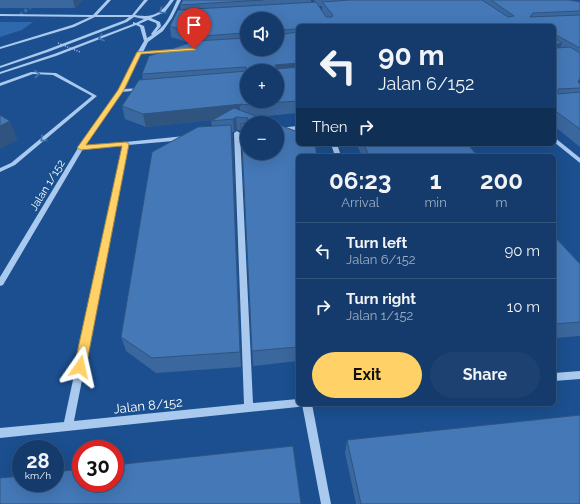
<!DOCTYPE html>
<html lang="en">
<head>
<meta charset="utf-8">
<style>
  :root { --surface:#143b6b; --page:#1d4271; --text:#f1f3f6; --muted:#9dadc1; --line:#33557e; --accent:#ffd166 }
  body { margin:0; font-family:Raleway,sans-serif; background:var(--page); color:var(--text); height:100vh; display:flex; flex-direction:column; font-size:15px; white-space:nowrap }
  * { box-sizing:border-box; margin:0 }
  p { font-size:13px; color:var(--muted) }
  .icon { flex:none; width:22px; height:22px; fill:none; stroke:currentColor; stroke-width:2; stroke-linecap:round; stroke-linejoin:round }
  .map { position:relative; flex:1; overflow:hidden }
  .side { position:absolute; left:296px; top:154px; width:260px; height:252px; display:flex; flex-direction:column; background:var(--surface); border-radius:6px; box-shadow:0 4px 16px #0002,0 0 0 1px var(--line) }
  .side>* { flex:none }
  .hud { position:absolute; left:296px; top:24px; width:260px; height:122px; border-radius:6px; box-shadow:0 4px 16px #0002,0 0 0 1px var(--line); background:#143b6b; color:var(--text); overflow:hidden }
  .tools { position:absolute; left:240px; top:12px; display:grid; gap:8px }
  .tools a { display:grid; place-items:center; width:44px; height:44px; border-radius:50%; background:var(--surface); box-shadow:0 4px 16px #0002,0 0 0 1px var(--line); font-size:20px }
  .speed { position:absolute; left:12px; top:440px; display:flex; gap:8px; font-size:20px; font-weight:700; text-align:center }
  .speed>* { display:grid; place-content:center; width:52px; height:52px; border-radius:50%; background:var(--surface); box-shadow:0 4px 16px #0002,0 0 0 1px var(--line); line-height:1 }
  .speed small { font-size:10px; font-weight:400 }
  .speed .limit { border:6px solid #d22; background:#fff; color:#111 }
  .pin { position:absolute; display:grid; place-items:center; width:34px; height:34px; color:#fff; margin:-41px -17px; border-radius:50% 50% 50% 0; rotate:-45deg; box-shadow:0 0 4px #0007 }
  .pin .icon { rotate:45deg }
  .me { position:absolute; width:44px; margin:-22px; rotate:11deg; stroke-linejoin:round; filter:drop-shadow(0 0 3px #0008) }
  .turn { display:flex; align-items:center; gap:14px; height:84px; padding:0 16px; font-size:18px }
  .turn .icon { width:52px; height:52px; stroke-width:2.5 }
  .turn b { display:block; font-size:28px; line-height:34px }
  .then { display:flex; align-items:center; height:38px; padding:0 16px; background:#0003; gap:8px; font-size:15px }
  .eta { display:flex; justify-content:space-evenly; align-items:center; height:68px; text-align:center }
  .eta b { font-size:24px; font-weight:700; line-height:28px }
  .button { display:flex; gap:8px; margin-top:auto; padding:8px 16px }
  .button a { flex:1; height:46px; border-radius:24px; background:var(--accent); color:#111; font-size:16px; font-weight:700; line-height:46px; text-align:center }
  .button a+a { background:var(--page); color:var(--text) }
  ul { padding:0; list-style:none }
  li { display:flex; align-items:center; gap:12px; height:56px; padding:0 16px; border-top:1px solid var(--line) }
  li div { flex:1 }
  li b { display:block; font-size:15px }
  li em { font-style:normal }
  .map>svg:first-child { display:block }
  .green { fill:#2e69ad }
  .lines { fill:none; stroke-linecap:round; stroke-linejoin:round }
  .minor-tunnel { stroke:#3d69a0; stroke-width:3.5; stroke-dasharray:3.5 2; stroke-linecap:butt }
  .minor { fill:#a9c9ee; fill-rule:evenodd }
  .path-bridge { stroke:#a9c9ee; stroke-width:1.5; stroke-dasharray:1 1.5; stroke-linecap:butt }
  .wall { fill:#3a679d; fill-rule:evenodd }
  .shaded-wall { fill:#305480 }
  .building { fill:#4478b7; stroke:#305480 }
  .oneway { stroke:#4674ac }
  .route { fill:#ffd166; stroke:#a68842 }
  .labels { text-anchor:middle; stroke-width:3.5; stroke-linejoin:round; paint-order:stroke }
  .street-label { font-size:11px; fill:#fff; stroke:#1b4f8f }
  .near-street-label { font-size:13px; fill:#fff; stroke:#1b4f8f }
</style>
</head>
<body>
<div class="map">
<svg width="580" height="504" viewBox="0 0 580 504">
  <rect width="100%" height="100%" fill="#1b4f8f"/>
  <!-- green -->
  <polygon class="green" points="0,22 33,22 22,30 0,37"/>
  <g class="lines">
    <!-- minor-tunnel -->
    <polyline class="minor-tunnel" points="20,15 39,0"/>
    <!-- minor -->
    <g class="minor">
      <path d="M107,0H111L97,15H132L144,0H148L135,15C153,18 160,14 170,0H174L165,12L151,18L160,22L161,26L156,32C167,25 172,11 177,0H181L172,18L163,31L148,42L143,52L173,50L175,51L173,52L141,54L124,89L141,88L143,89L141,90L122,92L85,146L185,136L188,138L185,140L128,145L74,421L244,404L234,133L237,131L240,133L253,403L298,399V404H302L301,406L298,407L0,438V428L64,422L123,146L83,149L3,285L0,286V277L78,148L119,91L138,54L137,53L144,41L140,27L136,25L56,56L0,74V72L54,54L133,24V22L136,23L144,19L134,17L127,22L48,52L0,68V66L46,50L125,20L129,17H95L74,27L0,49V47L72,25L90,17L0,16V14L93,15ZM148,20L156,23L157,26L151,34L152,35L147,38L144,26L139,24Z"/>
      <polygon points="31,72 56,73 97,96 15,165 0,172 0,168 11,163 92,96 53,75 33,74 0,86 0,83"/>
      <polygon points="298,126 298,130 277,132 277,128"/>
      <polygon points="554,137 580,158 580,163 554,142"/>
      <polygon points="331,144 337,144 341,156 335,156"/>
      <polygon points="580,371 580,379 554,381 554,373"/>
      <polygon points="302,404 312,404 331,504 321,504"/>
    </g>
    <!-- path-bridge -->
    <polyline class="path-bridge" points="58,43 80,52"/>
  </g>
  <!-- wall -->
  <g class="wall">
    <polygon points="0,0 83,0 75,8 0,8"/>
    <path d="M183,0H311V2H315L314,0H569L580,2V78L578,82L580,84V147L554,126V26H298V113L257,117L298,156V361L253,366L241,130H237L234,132H232L241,367L156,373L126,351L121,337L212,126L211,121L212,120L146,127L125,119L122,106L143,80L142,74L190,43L171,37L170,26L181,10L180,5ZM319,6H322V11ZM247,19H277V49H247Z"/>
    <polygon points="357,144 467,144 478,156 362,156 357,145"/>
    <polygon points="554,236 580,264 580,336 554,338"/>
    <polygon points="347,440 580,504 356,504 345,453"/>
  </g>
  <!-- shaded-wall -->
  <g class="shaded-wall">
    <polygon points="73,0 83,0 75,8"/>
    <polygon points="562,43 558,54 554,55 557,44"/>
    <polygon points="298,63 298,74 277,77 275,65"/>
    <polygon points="242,104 240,105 240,117 236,117 237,130 234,132 233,119 235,118 146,127 143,114"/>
    <polygon points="10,121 18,140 0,149 0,126"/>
    <polygon points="231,125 233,138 241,367 240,352"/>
  </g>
  <!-- building -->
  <g class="building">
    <polygon points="183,0 263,0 180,5"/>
    <polygon points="350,0 482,0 508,17 514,16 491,0 569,0 580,2 580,11 533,13 530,17 580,15 580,48 556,35 557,40 562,43 557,44 557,48 570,47 580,53 580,78 578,82 580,84 580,88 558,89 558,94 580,92 580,129 554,110 554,26 298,26 298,29 277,30 277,19 247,19 247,33 246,33 201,36 170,26 178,10 316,2 326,17 332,17 333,15 322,2"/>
    <polygon points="298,32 298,63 275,65 277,69 298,67 298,101 240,105 242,104 143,114 122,106 139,80 247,71 247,101 277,101 277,71 247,71 246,67 142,74 149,56 196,41 246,38 247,36 247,49 277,49 277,35"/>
    <polygon points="234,108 275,123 247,123 248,118 236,117 233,119 211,121"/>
    <polygon points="0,115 10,121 0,126"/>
    <polygon points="247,123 247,153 277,153 277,124 298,132 298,144 315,144 317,156 298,156 298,347 252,351 241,124"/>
    <polygon points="231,125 240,352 152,358 121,337 152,152 198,127"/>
    <polygon points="364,144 467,144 478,156 369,156"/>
    <polygon points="554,236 580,264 580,322 554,324"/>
    <polygon points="580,415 580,504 361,504 347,440"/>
    <polygon points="293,446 301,504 0,504 0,478 21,476 21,483 55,483 55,472 81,469 81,483 115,483 115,465"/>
  </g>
  <!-- one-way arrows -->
  <defs><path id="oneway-chevron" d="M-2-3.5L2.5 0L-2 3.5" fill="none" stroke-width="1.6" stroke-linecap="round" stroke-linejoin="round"/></defs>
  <g class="oneway">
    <use href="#oneway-chevron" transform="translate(162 11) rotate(144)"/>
    <use href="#oneway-chevron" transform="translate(101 38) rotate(160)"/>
    <use href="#oneway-chevron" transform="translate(37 74) rotate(-3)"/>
    <use href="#oneway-chevron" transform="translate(43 139) rotate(140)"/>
  </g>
  <!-- route -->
  <polygon class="route" points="194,48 196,50 141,54 124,90 86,145 126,142 129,144 86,367 84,370 76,370 74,367 122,146 81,150 77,148 118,90 137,52"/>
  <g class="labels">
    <!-- street labels -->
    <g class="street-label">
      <text transform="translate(47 185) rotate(-59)" y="4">Jalan 1/152</text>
    </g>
    <!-- near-street labels -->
    <g class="near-street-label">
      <text transform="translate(148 405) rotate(-6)" y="5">Jalan 8/152</text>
    </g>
  </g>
</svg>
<div class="tools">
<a><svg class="icon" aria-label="sound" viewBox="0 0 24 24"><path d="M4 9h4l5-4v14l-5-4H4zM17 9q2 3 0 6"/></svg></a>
<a>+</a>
<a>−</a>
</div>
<div class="speed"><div>28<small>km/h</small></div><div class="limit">30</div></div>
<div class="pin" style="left:194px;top:49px;background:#d93025"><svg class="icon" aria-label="arrive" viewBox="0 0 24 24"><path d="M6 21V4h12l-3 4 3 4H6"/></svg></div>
<svg class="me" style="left:80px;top:367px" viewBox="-20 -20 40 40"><path d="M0-17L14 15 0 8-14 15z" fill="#ffd166" stroke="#fff" stroke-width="4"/></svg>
<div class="hud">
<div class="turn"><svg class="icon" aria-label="left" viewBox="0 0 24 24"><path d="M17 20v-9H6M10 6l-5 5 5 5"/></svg><div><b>90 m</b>Jalan 6/152</div></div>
<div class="then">Then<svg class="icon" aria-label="right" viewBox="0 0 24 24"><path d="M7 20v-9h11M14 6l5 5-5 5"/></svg></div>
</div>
<section class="side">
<div class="eta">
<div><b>06:23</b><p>Arrival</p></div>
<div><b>1</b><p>min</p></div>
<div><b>200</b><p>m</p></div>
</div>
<ul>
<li><svg class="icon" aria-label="left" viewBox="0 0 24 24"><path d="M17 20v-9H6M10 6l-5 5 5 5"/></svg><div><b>Turn left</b><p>Jalan 6/152</p></div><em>90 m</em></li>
<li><svg class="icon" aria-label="right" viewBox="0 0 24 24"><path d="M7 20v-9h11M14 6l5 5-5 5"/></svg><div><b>Turn right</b><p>Jalan 1/152</p></div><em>10 m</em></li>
</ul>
<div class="button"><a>Exit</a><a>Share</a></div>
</section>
</div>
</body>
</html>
